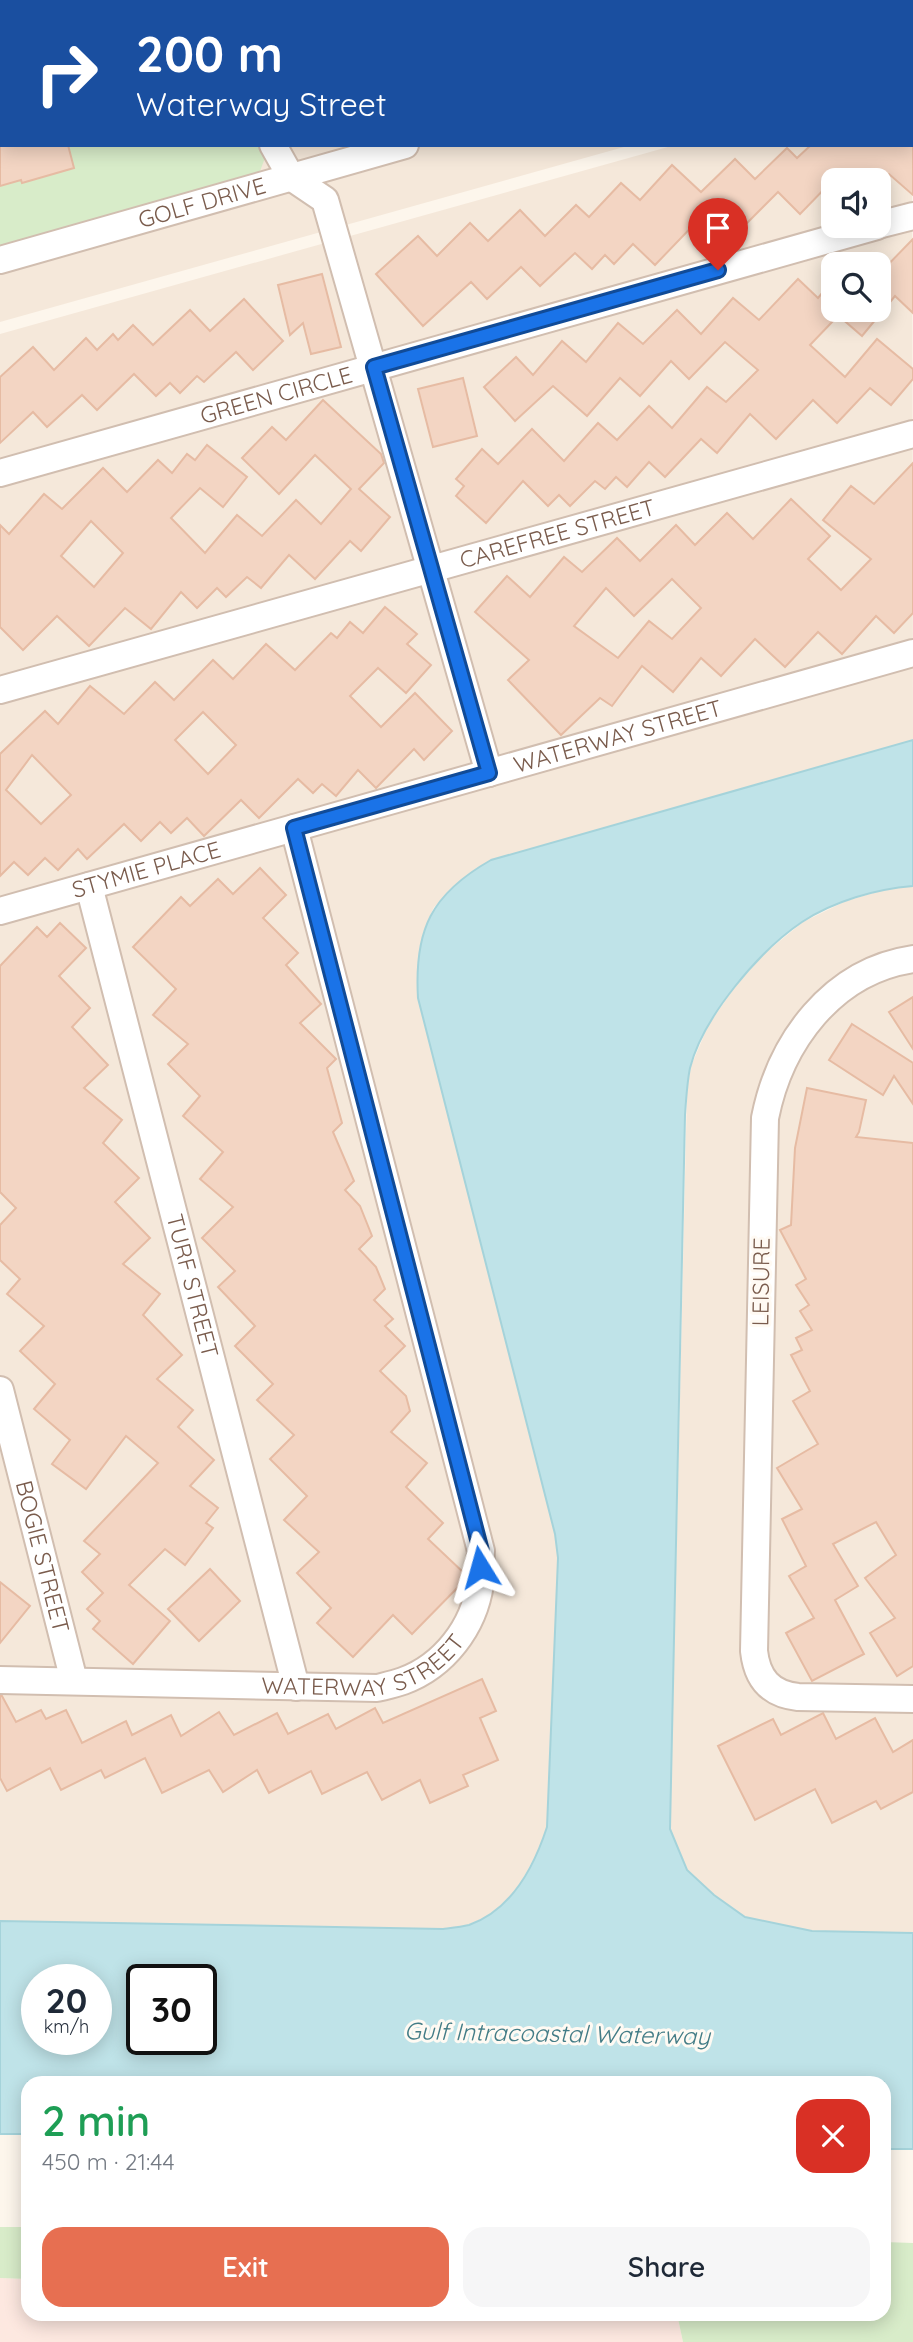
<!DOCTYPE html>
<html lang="en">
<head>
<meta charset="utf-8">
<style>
  :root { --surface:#fff; --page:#f6f6f7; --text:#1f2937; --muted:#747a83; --accent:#e76f51 }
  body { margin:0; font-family:Quicksand,sans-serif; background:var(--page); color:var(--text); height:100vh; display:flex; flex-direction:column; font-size:26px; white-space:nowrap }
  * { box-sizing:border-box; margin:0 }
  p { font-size:23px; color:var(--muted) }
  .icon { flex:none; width:38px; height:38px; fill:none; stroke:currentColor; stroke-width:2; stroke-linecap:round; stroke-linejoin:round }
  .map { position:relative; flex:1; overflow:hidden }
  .drawer { position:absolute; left:21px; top:2076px; width:870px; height:245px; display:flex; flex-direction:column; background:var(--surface); border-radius:21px; box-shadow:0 4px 18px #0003 }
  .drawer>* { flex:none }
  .banner { position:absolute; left:0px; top:0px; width:914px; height:147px; box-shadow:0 4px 18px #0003; background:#1a4fa0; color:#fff; overflow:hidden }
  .controls { position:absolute; left:821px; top:168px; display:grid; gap:14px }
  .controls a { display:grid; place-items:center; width:70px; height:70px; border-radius:14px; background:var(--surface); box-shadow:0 4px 18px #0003; font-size:35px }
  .speed { position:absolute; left:21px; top:1964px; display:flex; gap:14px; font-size:35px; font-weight:700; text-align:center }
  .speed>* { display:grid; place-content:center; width:91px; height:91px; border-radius:50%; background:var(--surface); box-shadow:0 4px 18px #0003; line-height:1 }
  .speed small { font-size:18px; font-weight:400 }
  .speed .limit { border:4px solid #111; border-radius:10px; background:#fff; color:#111 }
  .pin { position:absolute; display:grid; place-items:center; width:60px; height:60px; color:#fff; margin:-72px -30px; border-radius:50% 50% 50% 0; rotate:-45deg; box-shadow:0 0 7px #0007 }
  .pin .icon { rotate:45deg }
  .me { position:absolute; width:77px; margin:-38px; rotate:352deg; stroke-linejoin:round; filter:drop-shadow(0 0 5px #0008) }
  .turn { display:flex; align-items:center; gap:24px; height:147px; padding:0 21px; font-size:32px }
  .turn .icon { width:91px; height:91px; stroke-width:2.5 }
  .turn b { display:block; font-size:49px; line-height:60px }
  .round { display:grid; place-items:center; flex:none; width:74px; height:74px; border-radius:21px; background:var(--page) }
  .headline { display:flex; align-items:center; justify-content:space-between; height:119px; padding:0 21px }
  h1 { font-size:42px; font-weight:600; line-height:52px; color:#1e9e55 }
  .button { display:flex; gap:14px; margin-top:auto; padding:14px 21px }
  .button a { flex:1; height:80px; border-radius:21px; background:var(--accent); color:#fff; font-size:28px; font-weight:600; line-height:80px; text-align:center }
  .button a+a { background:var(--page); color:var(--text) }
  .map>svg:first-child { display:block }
  .residential { fill:#f5e8da; fill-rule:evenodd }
  .commercial { fill:#fde8e0 }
  .green { fill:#d8ecc9 }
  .water { fill:#bfe3e8; stroke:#a5d3da; stroke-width:2; fill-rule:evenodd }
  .building { fill:#f3d5c3; stroke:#e6bba3; stroke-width:2; fill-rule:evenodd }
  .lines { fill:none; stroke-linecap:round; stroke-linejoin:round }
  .minor-casing { stroke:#d1beb0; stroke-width:30 }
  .minor { stroke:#fff; stroke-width:26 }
  .route-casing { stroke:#114b97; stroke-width:18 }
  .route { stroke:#1a73e8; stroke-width:12 }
  .labels { text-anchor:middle; stroke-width:6; stroke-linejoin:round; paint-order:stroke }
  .street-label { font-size:23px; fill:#7a5c4d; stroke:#fffaf3 }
  .water-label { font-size:24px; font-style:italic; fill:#437c86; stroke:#fffaf3 }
</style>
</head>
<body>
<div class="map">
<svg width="913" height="2342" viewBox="0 0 913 2342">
  <rect width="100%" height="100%" fill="#fdf6ec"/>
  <!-- residential -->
  <g class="residential">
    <polygon points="0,0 913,0 913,66 912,2 2,2 2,145 631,145 0,322"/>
    <path d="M912,79L913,740L491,860L434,907L424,930L420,950L418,998L555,1534L558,1558L547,1827L541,1846L513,1896L494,1913L468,1925L443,1929L0,1921V334L675,145H912ZM833,180H878V226H833ZM833,264H878V310H833Z"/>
    <polygon points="913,886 913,1933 812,1931 745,1917 714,1895 687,1870 670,1829 687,1091 691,1066 708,1026 734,988 765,953 803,922 846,901 894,887"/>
  </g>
  <!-- commercial -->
  <polygon class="commercial" points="0,2278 28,2279 28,2314 677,2314 683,2342 0,2342"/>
  <!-- green -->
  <g class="green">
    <polygon points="0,0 181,2 2,2 2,145 261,145 266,155 259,174 0,251"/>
    <polygon points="0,2227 28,2227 28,2279 0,2278"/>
    <polygon points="884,2242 913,2243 913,2342 683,2342 677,2314 884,2314"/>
  </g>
  <!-- water -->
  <path class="water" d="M913,740V886C876,889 834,901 802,922C759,951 703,1017 690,1068C687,1083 686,1100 685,1115L670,1829L687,1870L714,1895L745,1917L812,1931L913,1933V2149H884V2082H28V2134H0V1921L443,1929C451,1928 461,1927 469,1925C512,1910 534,1867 547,1827L558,1558L555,1534L418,998C414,930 431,894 491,860ZM37,1979H96V2039H37ZM142,1979H201V2039H142Z"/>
  <!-- building -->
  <g class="building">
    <polygon points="0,145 68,145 74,168 22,183 21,180 0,186"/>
    <polygon points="811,145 913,145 913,195 889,174 883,180 833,180 800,214 778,192 744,226 734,216 722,229 705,213 655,265 633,244 614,264 605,255 592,269 575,253 540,286 521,267 487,299 471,282 423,326 376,274 418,236 437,256 470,223 488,241 520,210 545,236 576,205 589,217 621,183 640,200 672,165 701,192 735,159 755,179 787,148 797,158"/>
    <polygon points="913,239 913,313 895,296 862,336 833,311 833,321 810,345 845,377 877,339 913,369 913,379 891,405 870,388 837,423 813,400 776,439 750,414 717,453 701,439 665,477 649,462 627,487 616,477 605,489 595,481 570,506 559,495 548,506 523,481 486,523 456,496 464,486 456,479 482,449 498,464 532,429 564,461 598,423 617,440 649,406 672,428 707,387 726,402 758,370 725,342 689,379 671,361 640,396 620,378 587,416 553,386 515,421 484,387 516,357 533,375 562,341 586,362 618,323 643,344 677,310 701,334 733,298 759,320 798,279 818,298 833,280 833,310 878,310 878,275"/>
    <polygon points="322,274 341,347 311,354 303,323 290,335 278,285"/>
    <polygon points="244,299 283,341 253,370 236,352 204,382 197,376 180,393 170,383 156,396 134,374 97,410 82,395 47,427 33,412 0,443 0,377 33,347 54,370 86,338 97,350 113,334 118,340 133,325 153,345 190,310 210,331"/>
    <polygon points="463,378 477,436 433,447 418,389"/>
    <path d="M323,400L381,454L384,463L359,489L390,517L361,551L350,541L315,579L289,555L261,588L247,577L226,597L217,588L197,608L181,592L151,629L125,608L89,646L57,616L23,650L0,627V525L9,534L44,494L62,509L103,468L127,492L158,460L172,473L187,454L195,460L207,445L247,477L223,507L200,488L171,518L205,553L237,515L262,536L296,500L321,524L351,489L315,455L279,494L242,458L272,427L286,440ZM91,521L123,553L94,587L61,556Z"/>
    <path d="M913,463V613L894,633L876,616L842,654L818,632L785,667L755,639L721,676L701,658L673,692L642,666L612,706L600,698L561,735L508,680L529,660L475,612L507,576L530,597L564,557L582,572L617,538L640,561L676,525L695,545L727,513L753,539L791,499L830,536L808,559L841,590L871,559L823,520L851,486L874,504ZM672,579L701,608L672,639L649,621L618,658L574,626L606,588L634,616Z"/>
    <path d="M385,607L417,634L407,644L431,665L406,693L378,668L350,696L381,727L415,693L452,731L424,760L414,749L376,788L358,770L336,796L322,784L313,793L298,779L259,818L241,800L204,836L187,818L171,833L160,822L141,841L124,824L87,859L78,849L58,870L45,858L28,875L14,862L0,876V754L45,711L58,724L90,686L124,714L155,682L174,700L213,660L233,679L266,644L295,670L331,633L337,638L350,622L363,633ZM203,712L236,745L208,774L175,740ZM32,755L71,795L41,824L6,790Z"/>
    <polygon points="260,868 286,895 263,918 298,953 286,965 321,1004 300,1023 336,1059 327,1068 342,1123 333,1132 354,1181 345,1190 360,1206 372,1236 359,1249 376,1267 385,1289 374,1300 393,1319 385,1326 405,1346 380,1371 406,1396 410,1411 391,1432 427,1463 406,1487 443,1523 428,1539 465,1574 465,1580 412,1634 393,1615 353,1657 317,1623 331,1608 297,1573 319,1552 284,1520 307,1496 270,1459 294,1435 257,1400 273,1384 235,1346 255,1326 218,1287 235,1271 202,1238 233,1207 200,1179 223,1152 183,1116 200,1096 168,1064 188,1044 153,1015 176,989 133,947 181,897 190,906 218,879 233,894"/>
    <polygon points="60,923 86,948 59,976 90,1008 72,1027 108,1065 84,1088 122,1120 103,1143 139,1178 115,1202 150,1238 123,1264 160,1294 143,1315 182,1355 157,1379 193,1410 178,1427 214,1460 190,1486 218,1508 206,1523 213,1528 185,1565 165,1549 129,1585 170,1621 133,1664 93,1629 100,1621 87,1609 103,1593 82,1572 100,1554 84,1541 158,1463 126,1436 86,1489 52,1464 70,1440 34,1409 55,1384 20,1351 44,1326 7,1294 20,1279 0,1260 0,1225 16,1208 0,1192 0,966 37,927 47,937"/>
    <polygon points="913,997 913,1049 889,1012"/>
    <polygon points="852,1024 913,1063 913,1104 894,1076 883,1095 829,1060"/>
    <polygon points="807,1088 866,1100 859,1132 856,1137 913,1143 913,1666 897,1676 870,1633 895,1618 865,1578 896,1555 876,1522 833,1544 858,1586 835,1600 864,1654 812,1681 786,1633 814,1618 789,1576 806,1566 782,1519 802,1509 777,1468 818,1444 793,1401 810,1391 791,1355 802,1350 796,1338 812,1330 800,1311 809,1305 796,1285 806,1279 780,1230 791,1225 795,1148"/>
    <polygon points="210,1569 240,1601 199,1641 168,1609"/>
    <polygon points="0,1582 30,1606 0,1643"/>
    <polygon points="482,1679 496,1711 480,1718 498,1760 463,1775 468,1786 430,1803 420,1780 382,1800 367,1772 322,1794 311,1771 269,1793 257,1770 223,1792 209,1770 162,1793 145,1758 105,1778 101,1770 61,1790 50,1768 7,1791 0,1778 0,1696 2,1696 16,1722 41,1710 46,1719 66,1710 82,1743 126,1721 132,1735 171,1715 181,1736 219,1712 234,1735 277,1713 288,1734 328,1714 336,1729 375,1708 383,1723"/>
    <polygon points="823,1713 836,1739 875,1718 893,1752 913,1740 913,1792 881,1809 876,1801 832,1823 815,1789 755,1820 718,1746 773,1719 781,1735"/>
  </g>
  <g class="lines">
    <!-- minor casing -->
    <g class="minor-casing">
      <g id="minor">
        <polyline points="192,0 193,2"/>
        <polyline points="912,4 913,4"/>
        <polyline points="273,145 291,177 325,200 489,773"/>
        <polyline points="878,225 913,216"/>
        <path id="s1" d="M0,260L405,145"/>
        <path id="s2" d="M0,473L877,226"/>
        <path id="s3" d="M0,690L913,434"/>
        <path id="s4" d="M89,886L296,1687"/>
        <path id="s5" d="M0,911L913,653"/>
        <path d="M913,959C832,971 780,1042 765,1118L754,1651C757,1678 770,1694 798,1697L913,1699"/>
        <path id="s6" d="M0,1390L74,1681"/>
        <path id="s7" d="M0,1680L377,1688C385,1686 395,1684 403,1681C444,1666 474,1627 480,1584C481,1573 480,1562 481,1551L294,828"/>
      </g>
    </g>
    <!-- minor -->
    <use href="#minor" class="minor"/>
  </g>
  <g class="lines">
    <!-- route casing -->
    <g class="route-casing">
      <polyline id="route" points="480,1567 481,1551 294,828 489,773 374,367 718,270"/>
    </g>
    <!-- route -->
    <use href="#route" class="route"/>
  </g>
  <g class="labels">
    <!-- street labels -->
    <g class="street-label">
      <text dy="8" stroke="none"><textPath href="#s1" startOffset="210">GOLF DRIVE</textPath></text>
      <text dy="8" stroke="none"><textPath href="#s2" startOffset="287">GREEN CIRCLE</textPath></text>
      <text dy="8" stroke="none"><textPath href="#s3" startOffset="579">CAREFREE STREET</textPath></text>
      <text dy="8" stroke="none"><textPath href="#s5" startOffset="642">WATERWAY STREET</textPath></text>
      <text dy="8" stroke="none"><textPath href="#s5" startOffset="152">STYMIE PLACE</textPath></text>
      <text transform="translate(761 1282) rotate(-89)" y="8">LEISURE</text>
      <text dy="8" stroke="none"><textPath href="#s4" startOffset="413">TURF STREET</textPath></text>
      <text dy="8" stroke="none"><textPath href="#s6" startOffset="172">BOGIE STREET</textPath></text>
      <text dy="8" stroke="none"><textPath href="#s7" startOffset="369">WATERWAY STREET</textPath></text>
    </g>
    <!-- water labels -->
    <g class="water-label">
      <text transform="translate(557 2034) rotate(1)" y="8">Gulf Intracoastal Waterway</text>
    </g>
  </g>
</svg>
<div class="controls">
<a><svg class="icon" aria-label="sound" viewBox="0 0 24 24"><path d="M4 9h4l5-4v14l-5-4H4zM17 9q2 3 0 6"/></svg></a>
<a><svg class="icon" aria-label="search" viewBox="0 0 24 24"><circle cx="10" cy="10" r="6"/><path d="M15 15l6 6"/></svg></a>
</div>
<div class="speed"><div>20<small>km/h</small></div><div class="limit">30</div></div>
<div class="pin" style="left:718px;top:270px;background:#d93025"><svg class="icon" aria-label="arrive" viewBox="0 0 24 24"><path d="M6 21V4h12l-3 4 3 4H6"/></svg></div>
<svg class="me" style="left:480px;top:1567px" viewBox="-20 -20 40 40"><path d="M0-17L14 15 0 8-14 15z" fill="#1a73e8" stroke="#fff" stroke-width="4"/></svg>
<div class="banner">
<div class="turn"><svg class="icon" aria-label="right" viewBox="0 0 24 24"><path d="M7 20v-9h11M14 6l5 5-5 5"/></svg><div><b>200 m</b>Waterway Street</div></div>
</div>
<section class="drawer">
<div class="headline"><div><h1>2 min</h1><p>450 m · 21:44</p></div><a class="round" style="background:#d93025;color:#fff"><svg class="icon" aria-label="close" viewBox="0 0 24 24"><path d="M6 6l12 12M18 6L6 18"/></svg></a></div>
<div class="button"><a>Exit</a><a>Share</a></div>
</section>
</div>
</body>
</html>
